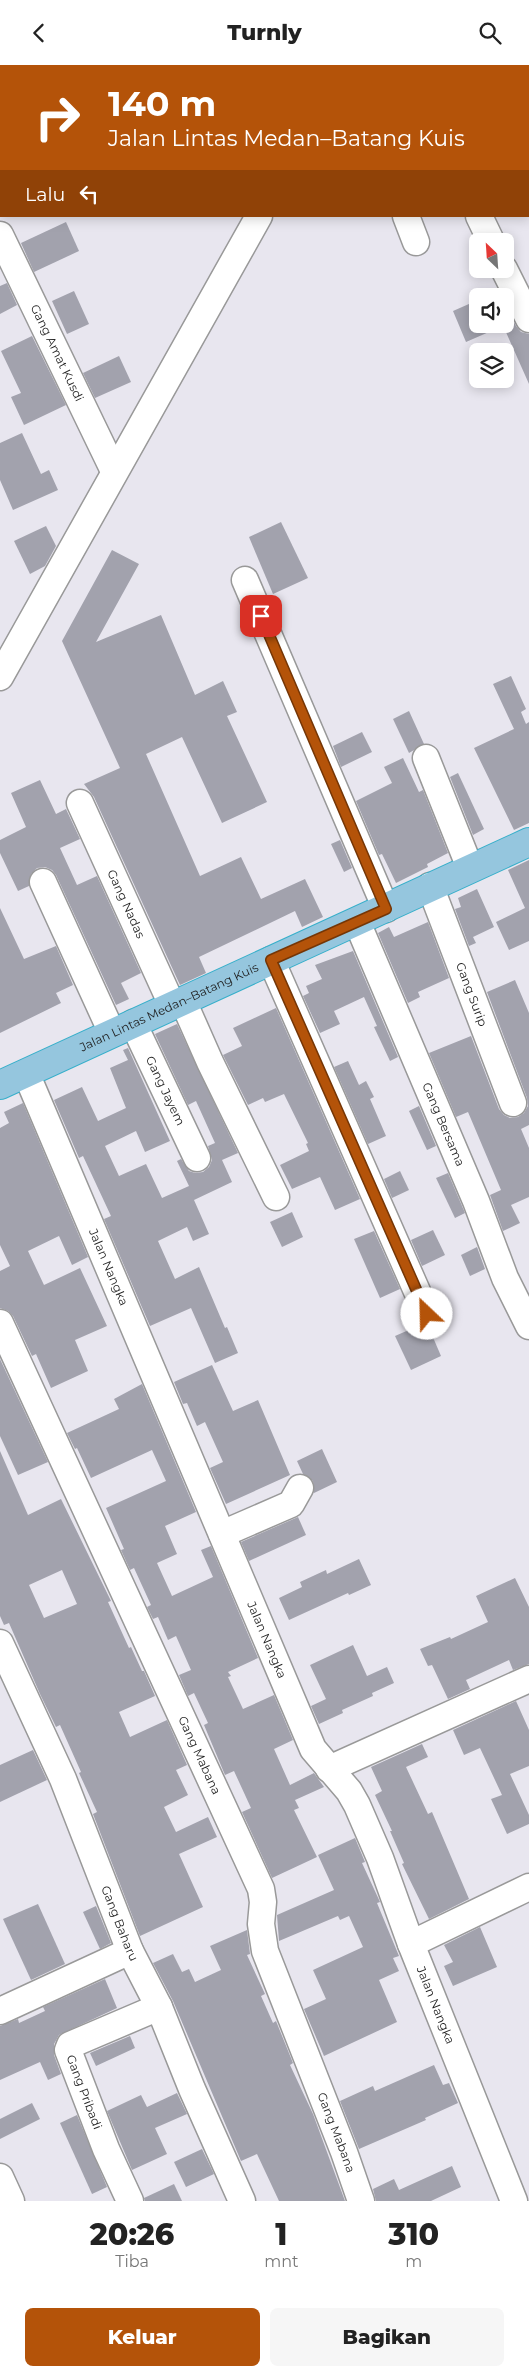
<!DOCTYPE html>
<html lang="id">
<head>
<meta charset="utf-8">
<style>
  :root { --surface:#fff; --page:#f6f6f6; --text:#222; --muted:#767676; --accent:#b45309 }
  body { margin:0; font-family:Montserrat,sans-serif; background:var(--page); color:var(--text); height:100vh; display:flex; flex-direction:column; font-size:19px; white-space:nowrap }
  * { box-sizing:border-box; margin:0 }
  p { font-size:16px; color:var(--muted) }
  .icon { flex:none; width:28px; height:28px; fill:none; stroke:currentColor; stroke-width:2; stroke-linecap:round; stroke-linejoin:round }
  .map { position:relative; height:2136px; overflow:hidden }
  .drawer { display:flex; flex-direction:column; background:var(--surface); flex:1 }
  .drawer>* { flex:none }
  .hud { position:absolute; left:0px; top:0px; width:530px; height:152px; box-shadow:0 2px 12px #0003; background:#b45309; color:#fff; overflow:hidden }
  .needle { width:32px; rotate:335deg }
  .fabs { position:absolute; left:469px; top:168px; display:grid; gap:10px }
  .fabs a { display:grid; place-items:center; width:45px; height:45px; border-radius:8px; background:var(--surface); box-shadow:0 2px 12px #0003; font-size:25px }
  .pin { position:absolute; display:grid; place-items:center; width:42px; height:42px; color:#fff; margin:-21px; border-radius:10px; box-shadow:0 2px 8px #0006 }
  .me { position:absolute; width:55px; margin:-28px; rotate:336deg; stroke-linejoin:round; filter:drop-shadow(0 0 4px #0008) }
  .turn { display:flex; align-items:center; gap:18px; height:105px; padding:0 25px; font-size:22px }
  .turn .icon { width:65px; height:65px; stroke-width:2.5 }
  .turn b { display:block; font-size:35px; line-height:42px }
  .then { display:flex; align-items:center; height:48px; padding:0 25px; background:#0003; gap:10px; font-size:19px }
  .eta { display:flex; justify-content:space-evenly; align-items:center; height:85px; text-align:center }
  .eta b { font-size:30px; font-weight:800; line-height:35px }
  .action { display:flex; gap:10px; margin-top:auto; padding:10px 25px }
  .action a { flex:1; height:58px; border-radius:8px; background:var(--accent); color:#fff; font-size:20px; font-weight:800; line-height:58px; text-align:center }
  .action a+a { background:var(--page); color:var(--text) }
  header { display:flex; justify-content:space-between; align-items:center; height:65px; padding:0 25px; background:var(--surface); font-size:22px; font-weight:800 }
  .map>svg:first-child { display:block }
  .building { fill:#a2a2ad; fill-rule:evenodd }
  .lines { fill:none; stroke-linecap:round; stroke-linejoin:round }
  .minor-casing { stroke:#999; stroke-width:29 }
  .highway-casing { stroke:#36afca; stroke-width:30 }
  .minor { stroke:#fff; stroke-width:26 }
  .highway { stroke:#95c6de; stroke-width:28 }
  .route-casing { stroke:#753606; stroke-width:12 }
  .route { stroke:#b45309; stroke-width:9 }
  .labels { text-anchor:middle; stroke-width:5; stroke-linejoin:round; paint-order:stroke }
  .street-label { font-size:12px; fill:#1f1f1f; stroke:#fff }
</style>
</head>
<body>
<header><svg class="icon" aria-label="back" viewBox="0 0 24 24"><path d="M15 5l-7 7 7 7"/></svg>Turnly<svg class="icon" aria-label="search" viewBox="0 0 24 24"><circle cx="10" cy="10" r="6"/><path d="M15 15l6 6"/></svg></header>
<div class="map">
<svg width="529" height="2136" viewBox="0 0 529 2136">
  <rect width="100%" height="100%" fill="#e8e6ef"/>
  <!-- building -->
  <g class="building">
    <polygon points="66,157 79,186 34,207 21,178"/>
    <polygon points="7,218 17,240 0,249 0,221"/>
    <polygon points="74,226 89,259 67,269 52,236"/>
    <polygon points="478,235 478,259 505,259 505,240 516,261 521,267 529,269 529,319 505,265 505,260 466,277 453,246"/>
    <polygon points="32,271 66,340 24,360 11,332 21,328 1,286"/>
    <polygon points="119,291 131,317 95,333 83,308"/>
    <polygon points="22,368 41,409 49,405 58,425 13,445 0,415 0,378"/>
    <polygon points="281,457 308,513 273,529 249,472"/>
    <polygon points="46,461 56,481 45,501 30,509 14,476"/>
    <polygon points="112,485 139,499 96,577 161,550 195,630 223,616 237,647 227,651 267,737 222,758 182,672 146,689 200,811 241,792 261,834 305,814 323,852 302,862 295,846 199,892 206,908 180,920 94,732 84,719 120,703 62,576"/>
    <polygon points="511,611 526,644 521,647 526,659 529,657 529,758 514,765 474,683 514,664 493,619"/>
    <polygon points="409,646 424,679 409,688 393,654"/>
    <polygon points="362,667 372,687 341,702 333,681"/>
    <polygon points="403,693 419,727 423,725 448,788 427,799 428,802 396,818 382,789 379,790 356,736 392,718 384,702"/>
    <polygon points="458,708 484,764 473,770 450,712"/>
    <polygon points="40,715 56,749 66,744 80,774 60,783 77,820 97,811 141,908 121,918 129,934 116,940 56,810 52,805 45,802 37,803 31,809 29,821 18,826 0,788 0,775 26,762 11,728"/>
    <polygon points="340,775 352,803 344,807 331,779"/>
    <polygon points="529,795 529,876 509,885 496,857 525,843 508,805"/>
    <polygon points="477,824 494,862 473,872 476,878 469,881 455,844 461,842 458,833"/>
    <polygon points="0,843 24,894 56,881 73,920 56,928 61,938 0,968"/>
    <polygon points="428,857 449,913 418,927 420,932 408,938 378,868 389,862 394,872"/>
    <polygon points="353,886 398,992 390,996 374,962 377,961 364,932 334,946 340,959 320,968 303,931 309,928 306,921 322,914 315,900"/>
    <polygon points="515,915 529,948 529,1060 521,1064 529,1083 529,1132 511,1140 520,1158 503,1166 490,1130 501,1125 468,1047 456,1052 429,988 471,971 499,1044 504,1050 510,1053 518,1052 524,1048 528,1041 527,1033 487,927"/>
    <polygon points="276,943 360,1134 335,1145 320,1112 292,1124 280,1100 309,1086 306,1079 308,1078 284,1029 265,1037 263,1033 248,1040 223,990 242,981 233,963"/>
    <polygon points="177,959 238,1088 222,1095 232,1117 194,1135 209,1169 193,1176 187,1162 158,1176 175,1214 199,1202 225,1263 227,1262 238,1288 215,1298 191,1243 150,1261 104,1154 111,1151 83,1091 79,1093 54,1035 82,1022 98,1056 126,1043 110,1003 128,995 123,985 128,983 170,1076 145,1087 136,1066 105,1081 119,1111 146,1099 162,1133 189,1121 177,1096 181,1094 189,1106 195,1108 203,1107 209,1102 212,1095 208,1081 215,1078 196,1036 188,1040 155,969"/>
    <polygon points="348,996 359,1020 366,1016 374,1032 370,1034 386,1071 368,1079 334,1002"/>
    <polygon points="23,1038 88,1192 72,1200 59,1171 28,1186 44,1220 80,1203 107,1261 75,1275 88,1306 51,1323 36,1289 32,1291 13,1251 8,1246 0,1243 0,1206 10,1201 0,1180 0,1063 9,1058 4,1047"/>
    <polygon points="419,1041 436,1081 427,1085 409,1046"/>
    <polygon points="400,1106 409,1125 392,1133 384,1114"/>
    <polygon points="448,1108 465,1148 455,1153 436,1113"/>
    <polygon points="292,1147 303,1172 282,1182 270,1157"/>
    <polygon points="433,1165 445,1190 422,1201 411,1175"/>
    <polygon points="374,1166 400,1224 380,1233 354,1174"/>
    <polygon points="477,1182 485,1204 470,1211 461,1190"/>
    <polygon points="418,1261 429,1263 441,1291 411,1305 395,1271"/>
    <polygon points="0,1294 48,1397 18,1410 0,1371"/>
    <polygon points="212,1300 233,1346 258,1335 290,1410 226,1439 210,1403 223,1397 205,1357 197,1361 187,1338 183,1339 174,1317"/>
    <polygon points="142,1319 196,1447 165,1461 177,1489 157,1498 172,1531 213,1512 201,1485 211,1481 258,1593 228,1607 231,1611 228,1612 243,1644 274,1630 293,1675 274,1684 290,1720 314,1708 324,1722 295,1735 299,1743 294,1745 317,1792 272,1813 242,1747 251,1743 234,1706 225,1710 204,1660 208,1658 194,1628 188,1631 179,1610 191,1605 176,1571 168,1575 158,1552 153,1554 147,1542 151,1540 134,1503 130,1505 121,1485 124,1484 106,1443 166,1416 152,1385 91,1413 77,1383 75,1384 67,1368 119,1344 114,1334"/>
    <polygon points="322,1384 337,1417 314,1428 313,1416 303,1409 297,1396"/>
    <path d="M0,1386L28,1450L61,1434L111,1536L108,1537L129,1583L131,1582L142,1606H144L155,1631L119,1647L130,1672L167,1655L187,1700L176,1705L188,1730L164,1742L176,1767L208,1752L217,1772L179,1789L203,1842L140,1871L93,1749L97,1747L79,1708L81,1707L60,1660L56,1662L40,1629L9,1558L4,1560L0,1551ZM62,1505L77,1539L44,1553L29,1520Z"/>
    <polygon points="298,1452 306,1470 249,1496 241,1477"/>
    <polygon points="359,1494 371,1520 349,1530 348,1528 289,1555 279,1533 302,1522 300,1517 326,1505 327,1509"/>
    <polygon points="515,1513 529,1542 529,1599 513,1605 509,1595 466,1615 470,1624 448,1634 432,1600 428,1601 420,1584 450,1572 451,1574 488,1557 476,1531"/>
    <polygon points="353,1580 367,1611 387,1602 394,1618 372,1628 373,1631 342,1645 343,1648 319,1659 311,1641 326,1634 310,1600"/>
    <polygon points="516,1636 529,1665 529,1701 510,1709 529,1750 529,1759 507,1769 491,1734 502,1730 480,1683 464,1690 453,1665"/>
    <polygon points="422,1679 428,1692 406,1702 428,1749 432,1747 469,1834 429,1854 402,1799 404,1798 390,1766 392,1766 375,1730 382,1726 371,1702"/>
    <polygon points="33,1685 47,1715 0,1737 0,1700"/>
    <polygon points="355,1773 365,1797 362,1798 380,1837 377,1838 399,1891 393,1893 399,1906 379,1915 397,1957 324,1991 304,1944 326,1934 313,1905 363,1882 349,1851 340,1855 338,1851 279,1876 277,1850 334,1825 318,1790"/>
    <polygon points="38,1839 65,1899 31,1915 3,1854"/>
    <polygon points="96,1841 111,1878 100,1884 83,1847"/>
    <polygon points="480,1862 497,1902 453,1921 444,1901 453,1897 444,1880"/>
    <polygon points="247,1865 250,1889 247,1890 265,1929 261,1931 273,1958 276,1956 293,1998 290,2000 313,2049 345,2136 279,2136 257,2089 241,2096 173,1936 153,1898 173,1889 182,1907 189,1904 195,1917 221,1905 210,1881"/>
    <polygon points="105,1914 117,1943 59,1970 54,1979 54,1990 61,2009 48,2015 40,1997 0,2015 0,1961 18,1954 19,1958 45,1946 43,1942"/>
    <polygon points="130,1971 135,1983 96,2001 90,1988"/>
    <polygon points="434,2000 443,2020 449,2018 458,2038 425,2053 426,2055 359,2084 340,2036 373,2021 375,2026"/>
    <polygon points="177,2028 187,2049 155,2063 167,2089 132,2105 107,2046 141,2030 147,2042"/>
    <polygon points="32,2038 40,2054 0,2074 0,2054"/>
    <polygon points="77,2050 107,2122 92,2129 60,2058"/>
    <polygon points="202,2084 214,2109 186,2122 174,2097"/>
    <polygon points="452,2101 461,2122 431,2136 376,2136 373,2124 394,2114 399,2125"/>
    <polygon points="174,2119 182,2136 145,2136 144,2133"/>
  </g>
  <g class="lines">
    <!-- minor casing -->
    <g class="minor-casing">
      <g id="minor">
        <polyline points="413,0 413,1"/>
        <polyline points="344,1 345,0"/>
        <polyline points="406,151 416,177"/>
        <polyline points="479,151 491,176"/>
        <path id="s1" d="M0,170L114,406"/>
        <polyline points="504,204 529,254"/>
        <polyline points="245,515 386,844"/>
        <polyline points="0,612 259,151"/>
        <polyline points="426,693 470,803"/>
        <path id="s2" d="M80,738L172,940"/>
        <polyline points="43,817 112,968"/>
        <path id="s3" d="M430,821L513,1038"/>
        <path id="s4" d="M357,857L476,1136L505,1213L529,1261"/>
        <polyline points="271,895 427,1249"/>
        <polyline points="183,936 210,997 276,1132"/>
        <path id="s5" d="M133,958L197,1093"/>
        <path id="s6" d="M26,1008L313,1684L349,1726L357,1740L380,1793L411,1879L514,2136"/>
        <path id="s7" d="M0,1258L261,1824L263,1837L261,1859L265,1886L344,2087L361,2136"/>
        <polyline points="222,1469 291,1439 300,1423"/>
        <path id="s8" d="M0,1578L63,1714L130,1886L159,1942L192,2024L242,2136"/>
        <polyline points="329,1704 529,1614"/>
        <polyline points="411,1879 529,1822"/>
        <polyline points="0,1946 130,1886"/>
        <polyline points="0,2112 11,2136"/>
        <polyline points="130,2136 106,2084 68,1985 70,1980 159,1942"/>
      </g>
    </g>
    <!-- highway casing -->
    <g class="highway-casing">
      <g id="highway">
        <path id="s9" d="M0,1020L529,777"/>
      </g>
    </g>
    <!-- minor -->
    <use href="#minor" class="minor"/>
    <!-- highway -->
    <use href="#highway" class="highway"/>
  </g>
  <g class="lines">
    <!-- route casing -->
    <g class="route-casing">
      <polyline id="route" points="261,551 386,844 271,895 427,1249"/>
    </g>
    <!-- route -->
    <use href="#route" class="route"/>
  </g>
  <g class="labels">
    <!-- street labels -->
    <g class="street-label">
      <text dy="4" stroke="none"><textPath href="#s1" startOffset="131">Gang Amat Kusdi</textPath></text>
      <text dy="4" stroke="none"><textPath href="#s2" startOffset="111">Gang Nadas</textPath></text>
      <text dy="4" stroke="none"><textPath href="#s3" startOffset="116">Gang Surip</textPath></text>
      <text dy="4" stroke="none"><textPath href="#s9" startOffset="186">Jalan Lintas Medan–Batang Kuis</textPath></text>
      <text dy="4" stroke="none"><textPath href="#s5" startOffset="75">Gang Jayem</textPath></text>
      <text dy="4" stroke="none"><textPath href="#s4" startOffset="220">Gang Bersama</textPath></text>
      <text dy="4" stroke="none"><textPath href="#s6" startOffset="211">Jalan Nangka</textPath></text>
      <text dy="4" stroke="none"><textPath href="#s6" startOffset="616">Jalan Nangka</textPath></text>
      <text dy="4" stroke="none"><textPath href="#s7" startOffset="476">Gang Mabana</textPath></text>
      <text dy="4" stroke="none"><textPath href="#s8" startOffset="305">Gang Baharu</textPath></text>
      <text dy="4" stroke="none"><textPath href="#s6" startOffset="1021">Jalan Nangka</textPath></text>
      <text transform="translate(84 2027) rotate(69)" y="4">Gang Pribadi</text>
      <text dy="4" stroke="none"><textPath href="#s7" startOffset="881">Gang Mabana</textPath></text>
    </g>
  </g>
</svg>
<div class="fabs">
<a><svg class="needle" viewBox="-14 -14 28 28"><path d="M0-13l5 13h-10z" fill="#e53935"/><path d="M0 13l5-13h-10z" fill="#767676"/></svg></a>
<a><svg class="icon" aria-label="sound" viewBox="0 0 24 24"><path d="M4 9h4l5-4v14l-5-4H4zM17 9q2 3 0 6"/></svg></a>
<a><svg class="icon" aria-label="layers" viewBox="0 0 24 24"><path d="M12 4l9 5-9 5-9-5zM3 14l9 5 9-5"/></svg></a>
</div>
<div class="pin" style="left:261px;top:551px;background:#d93025"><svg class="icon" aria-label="arrive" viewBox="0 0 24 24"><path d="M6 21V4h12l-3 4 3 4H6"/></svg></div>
<svg class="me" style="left:427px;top:1249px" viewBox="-20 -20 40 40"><circle r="19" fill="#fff"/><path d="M0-13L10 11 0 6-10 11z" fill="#b45309"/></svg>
<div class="hud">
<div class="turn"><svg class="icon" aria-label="right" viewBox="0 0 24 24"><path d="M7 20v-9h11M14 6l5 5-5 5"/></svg><div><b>140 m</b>Jalan Lintas Medan–Batang Kuis</div></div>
<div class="then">Lalu<svg class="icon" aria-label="left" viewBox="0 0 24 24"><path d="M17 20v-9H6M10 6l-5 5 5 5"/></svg></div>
</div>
</div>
<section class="drawer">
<div class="eta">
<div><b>20:26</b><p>Tiba</p></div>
<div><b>1</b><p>mnt</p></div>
<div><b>310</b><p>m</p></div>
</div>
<div class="action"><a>Keluar</a><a>Bagikan</a></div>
</section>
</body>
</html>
